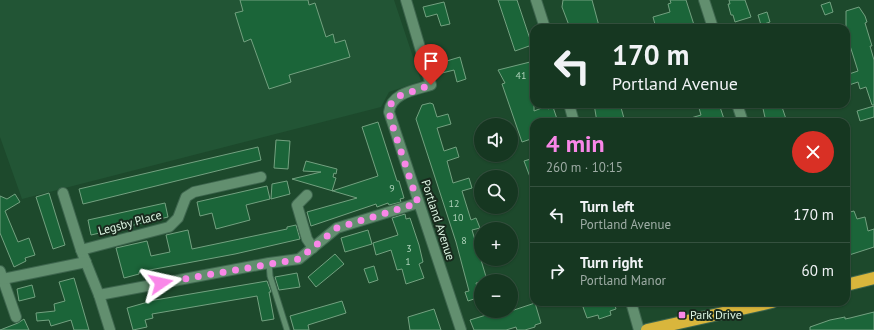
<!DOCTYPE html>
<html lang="en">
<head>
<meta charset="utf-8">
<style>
  :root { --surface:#163721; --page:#1f3f2a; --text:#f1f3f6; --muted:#9eaca5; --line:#35513f; --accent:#f987e8 }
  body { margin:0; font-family:"PT Sans",sans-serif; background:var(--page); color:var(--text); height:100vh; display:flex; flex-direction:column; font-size:15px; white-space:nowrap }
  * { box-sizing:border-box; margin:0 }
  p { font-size:13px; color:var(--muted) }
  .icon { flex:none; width:22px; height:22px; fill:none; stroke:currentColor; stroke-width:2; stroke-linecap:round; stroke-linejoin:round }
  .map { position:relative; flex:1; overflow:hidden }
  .details { position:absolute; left:530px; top:118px; width:320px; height:188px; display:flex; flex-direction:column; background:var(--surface); border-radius:12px; box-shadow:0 1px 3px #0004,0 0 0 1px var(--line) }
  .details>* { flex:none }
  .banner { position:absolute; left:530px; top:24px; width:320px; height:84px; border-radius:12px; box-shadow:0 1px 3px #0004,0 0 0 1px var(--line); background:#163721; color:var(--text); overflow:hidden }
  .controls { position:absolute; left:474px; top:118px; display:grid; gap:8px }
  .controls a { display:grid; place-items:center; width:44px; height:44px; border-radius:50%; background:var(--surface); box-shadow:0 1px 3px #0004,0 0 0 1px var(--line); font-size:20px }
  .pin { position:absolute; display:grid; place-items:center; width:34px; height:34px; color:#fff; margin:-41px -17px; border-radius:50% 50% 50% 0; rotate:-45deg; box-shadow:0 0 4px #0007 }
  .pin .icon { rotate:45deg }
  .me { position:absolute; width:44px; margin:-22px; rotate:79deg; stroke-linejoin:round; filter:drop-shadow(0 0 3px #0008) }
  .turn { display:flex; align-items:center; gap:14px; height:84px; padding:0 16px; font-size:18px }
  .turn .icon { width:52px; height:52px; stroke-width:2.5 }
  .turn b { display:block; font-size:28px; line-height:34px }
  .round { display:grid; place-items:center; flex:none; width:42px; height:42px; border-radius:21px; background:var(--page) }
  .summary { display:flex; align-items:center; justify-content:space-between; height:68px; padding:0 16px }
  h1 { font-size:24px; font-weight:600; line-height:30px; color:var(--accent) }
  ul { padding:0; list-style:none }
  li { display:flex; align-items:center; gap:12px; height:56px; padding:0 16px; border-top:1px solid var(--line) }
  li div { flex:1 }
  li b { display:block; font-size:15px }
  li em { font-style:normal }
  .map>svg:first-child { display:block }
  .built { fill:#225535 }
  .building { fill:#1b6539; stroke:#73a180 }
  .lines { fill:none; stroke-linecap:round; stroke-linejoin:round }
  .lane-casing { stroke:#3e664e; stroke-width:7 }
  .street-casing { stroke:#3e664e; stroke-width:12 }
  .highway-casing { stroke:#3e664e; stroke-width:14 }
  .lane { stroke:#628f6f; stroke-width:5 }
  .street { stroke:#628f6f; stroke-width:10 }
  .highway { stroke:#d9b63c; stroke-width:12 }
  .route { stroke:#f987e8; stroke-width:7; stroke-dasharray:0 12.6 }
  .poi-dot { fill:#f987e8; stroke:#182a1d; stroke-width:1.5 }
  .labels { text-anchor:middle; stroke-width:4; stroke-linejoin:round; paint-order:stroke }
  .number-label { font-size:10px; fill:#add2b9 }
  .street-label { font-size:12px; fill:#def6e4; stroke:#182a1d }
  .poi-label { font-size:12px; fill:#def6e4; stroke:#182a1d; text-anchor:start }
</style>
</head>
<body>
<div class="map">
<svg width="874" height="330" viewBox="0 0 874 330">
  <rect width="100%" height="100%" fill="#1d492c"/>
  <!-- built -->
  <polygon class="built" points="0,0 394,0 421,81 389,92 381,107 22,199 0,137"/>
  <!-- building -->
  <g class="building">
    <polygon points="240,0 308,0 309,5 315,3 326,37 333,34 335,43 345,40 350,57 289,75 291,82 269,89 251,39 244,42 235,13 243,11"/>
    <polygon points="498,0 517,0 532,45 515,51"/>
    <polygon points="563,0 592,0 599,26 591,28 570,28 562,7"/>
    <polygon points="670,0 686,0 695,28 656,28 653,17 670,12 668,4 671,3"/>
    <polygon points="729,0 745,0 751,17 735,22 733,15 731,15 728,4 730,4"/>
    <polygon points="444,2 450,24 441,26 437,14 426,17 423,7"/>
    <polygon points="830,2 833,12 825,15 821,5"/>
    <polygon points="859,7 865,16 867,22 865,23 872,46 870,46 874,60 874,105 872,105 866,87 860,89 858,82 846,86 846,75 858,71 846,33 846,11"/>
    <polygon points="767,12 770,22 761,25 758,15"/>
    <polygon points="460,57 466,79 457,82 454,70 442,73 440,63"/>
    <polygon points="534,61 534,111 547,106 548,109 553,107 558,122 534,122 534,138 522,142 502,84 505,83 498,70"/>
    <polygon points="430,103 433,104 437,117 448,114 451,124 437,128 444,151 456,147 459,157 447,161 453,183 469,178 472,188 462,191 471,220 476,218 480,228 472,230 487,280 476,283 480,297 468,301 465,292 469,291 456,242 416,119 422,105"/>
    <polygon points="594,104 620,104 625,122 597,122"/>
    <polygon points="702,104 719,104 725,122 684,122 684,120 701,115 699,108 703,107"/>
    <polygon points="762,104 781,104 787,122 766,122"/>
    <polygon points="874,106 874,117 860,121 857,111"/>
    <polygon points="378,122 397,181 399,181 404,198 400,199 401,202 389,205 388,203 377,207 376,204 311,226 307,212 357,198 292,179 321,172 303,171 306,161 337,169 336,174 334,173 333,177 336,178 332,191 378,176 362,127"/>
    <polygon points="276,140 290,141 288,169 274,168"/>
    <polygon points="258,147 261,160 83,204 79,189"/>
    <polygon points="534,158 534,184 533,185 524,161"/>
    <polygon points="287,181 290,194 271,199 272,184"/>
    <polygon points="267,186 270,199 246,205 250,220 216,229 212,213 200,216 197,202"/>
    <polygon points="49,193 65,245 53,249 36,197"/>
    <polygon points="15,194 20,202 5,211 18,242 29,238 35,255 25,258 26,261 14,267 0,233 0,196 7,199"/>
    <polygon points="165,203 168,217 91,235 88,220"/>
    <polygon points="854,211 857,219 865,217 868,231 874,229 874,247 846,256 846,213"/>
    <polygon points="405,214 406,219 410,218 419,245 423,262 419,264 424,278 406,284 402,269 397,270 391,250 376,255 373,243 398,235 392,218"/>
    <polygon points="296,225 300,239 235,254 139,272 139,274 124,278 116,248 147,241 151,256 170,252 166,235 188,230 192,249 287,229 287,227"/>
    <polygon points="368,230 372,244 345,252 341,238"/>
    <polygon points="335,254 344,264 316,287 308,277"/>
    <polygon points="374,266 378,280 369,283 364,269"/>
    <polygon points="297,273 300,287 279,290 275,277"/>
    <polygon points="74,278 89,330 74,330 71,320 51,326 49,320 37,321 36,313 55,311 54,304 65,301 59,282"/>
    <polygon points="267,281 271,292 269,292 274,319 262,321 257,296 152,314 153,318 145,320 147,327 133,330 127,308 155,300"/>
    <polygon points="32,285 35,297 19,301 17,289"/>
    <polygon points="342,301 346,313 308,325 309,330 294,330 290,316"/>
    <polygon points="599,302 614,302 616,309 610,311 611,315 599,319 598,315 587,318 583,307"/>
    <polygon points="535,303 541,323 535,325 535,327 525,330 517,330 516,327 506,330 474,330 470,320 499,311 511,311"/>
    <polygon points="434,309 441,330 410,330 408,317"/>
    <polygon points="874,312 874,330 810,330 810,327 830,320 845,317 845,319 850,318"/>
    <polygon points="24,319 29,330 0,330 18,323"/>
  </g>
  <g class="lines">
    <!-- lane casing -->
    <g class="lane-casing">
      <polyline id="lane" points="269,263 270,276 287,330"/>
    </g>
    <!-- street casing -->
    <g class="street-casing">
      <g id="street">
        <path d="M406,0L431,85C415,90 391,93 389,112L461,330"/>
        <polyline points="536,0 545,28"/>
        <polyline points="704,0 713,28"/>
        <polyline points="569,104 574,122"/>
        <polyline points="737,104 743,122"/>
        <polyline points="63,193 81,250 99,295 110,330"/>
        <polyline points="307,195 297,205 307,239 313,248"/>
        <polyline points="81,250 169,227 178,218 186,197 194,192 261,177"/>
        <polyline points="0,271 16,317"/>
        <polyline points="3,279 86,262"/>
        <polyline points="99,295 269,263 299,259 337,228 418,203"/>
        <polyline points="631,302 639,330"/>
      </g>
    </g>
    <!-- highway casing -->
    <g class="highway-casing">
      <g id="highway">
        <polyline points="846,285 874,278"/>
        <polyline points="647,330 772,302"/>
      </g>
    </g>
    <!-- lane -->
    <use href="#lane" class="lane"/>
    <!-- street -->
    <use href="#street" class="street"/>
    <!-- highway -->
    <use href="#highway" class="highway"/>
  </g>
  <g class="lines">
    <!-- route -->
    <polyline class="route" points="161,283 299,259 337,228 418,203 390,118 390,105 399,96 431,85"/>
  </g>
  <!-- markers -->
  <rect class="poi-dot" x="678" y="311" width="8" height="8" rx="2"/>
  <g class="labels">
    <!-- number labels -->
    <g class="number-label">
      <text x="521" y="79">41</text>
      <text x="392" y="192">9</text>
      <text x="454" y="207">12</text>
      <text x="458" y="221">10</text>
      <text x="464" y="244">8</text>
      <text x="409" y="252">3</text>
      <text x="408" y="265">1</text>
    </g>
    <!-- street labels -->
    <g class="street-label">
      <text transform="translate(438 220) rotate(72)" y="4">Portland Avenue</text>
      <text transform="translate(130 223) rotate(-15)" y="4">Legsby Place</text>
    </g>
    <!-- poi labels -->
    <g class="poi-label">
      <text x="690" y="319">Park Drive</text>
    </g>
  </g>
</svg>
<div class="controls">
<a><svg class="icon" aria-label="sound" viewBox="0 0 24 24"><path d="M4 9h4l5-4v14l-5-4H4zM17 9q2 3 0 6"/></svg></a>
<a><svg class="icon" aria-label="search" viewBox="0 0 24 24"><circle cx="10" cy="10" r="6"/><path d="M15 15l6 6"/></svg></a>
<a>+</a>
<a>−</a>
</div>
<div class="pin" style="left:431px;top:85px;background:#d93025"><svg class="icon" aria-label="arrive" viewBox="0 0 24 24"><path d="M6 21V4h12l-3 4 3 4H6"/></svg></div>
<svg class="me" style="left:161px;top:283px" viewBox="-20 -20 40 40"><path d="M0-17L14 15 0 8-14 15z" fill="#f987e8" stroke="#fff" stroke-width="4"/></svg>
<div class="banner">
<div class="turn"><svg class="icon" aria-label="left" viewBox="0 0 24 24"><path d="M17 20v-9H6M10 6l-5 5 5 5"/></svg><div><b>170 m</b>Portland Avenue</div></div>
</div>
<section class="details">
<div class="summary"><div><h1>4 min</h1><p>260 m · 10:15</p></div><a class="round" style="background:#d93025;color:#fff"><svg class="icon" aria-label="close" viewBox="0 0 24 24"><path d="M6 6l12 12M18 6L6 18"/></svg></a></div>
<ul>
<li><svg class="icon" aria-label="left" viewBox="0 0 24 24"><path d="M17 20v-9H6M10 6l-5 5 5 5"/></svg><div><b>Turn left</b><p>Portland Avenue</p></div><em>170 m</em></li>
<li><svg class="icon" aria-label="right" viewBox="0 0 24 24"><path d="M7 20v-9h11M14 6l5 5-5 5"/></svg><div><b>Turn right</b><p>Portland Manor</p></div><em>60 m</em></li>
</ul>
</section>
</div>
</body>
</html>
